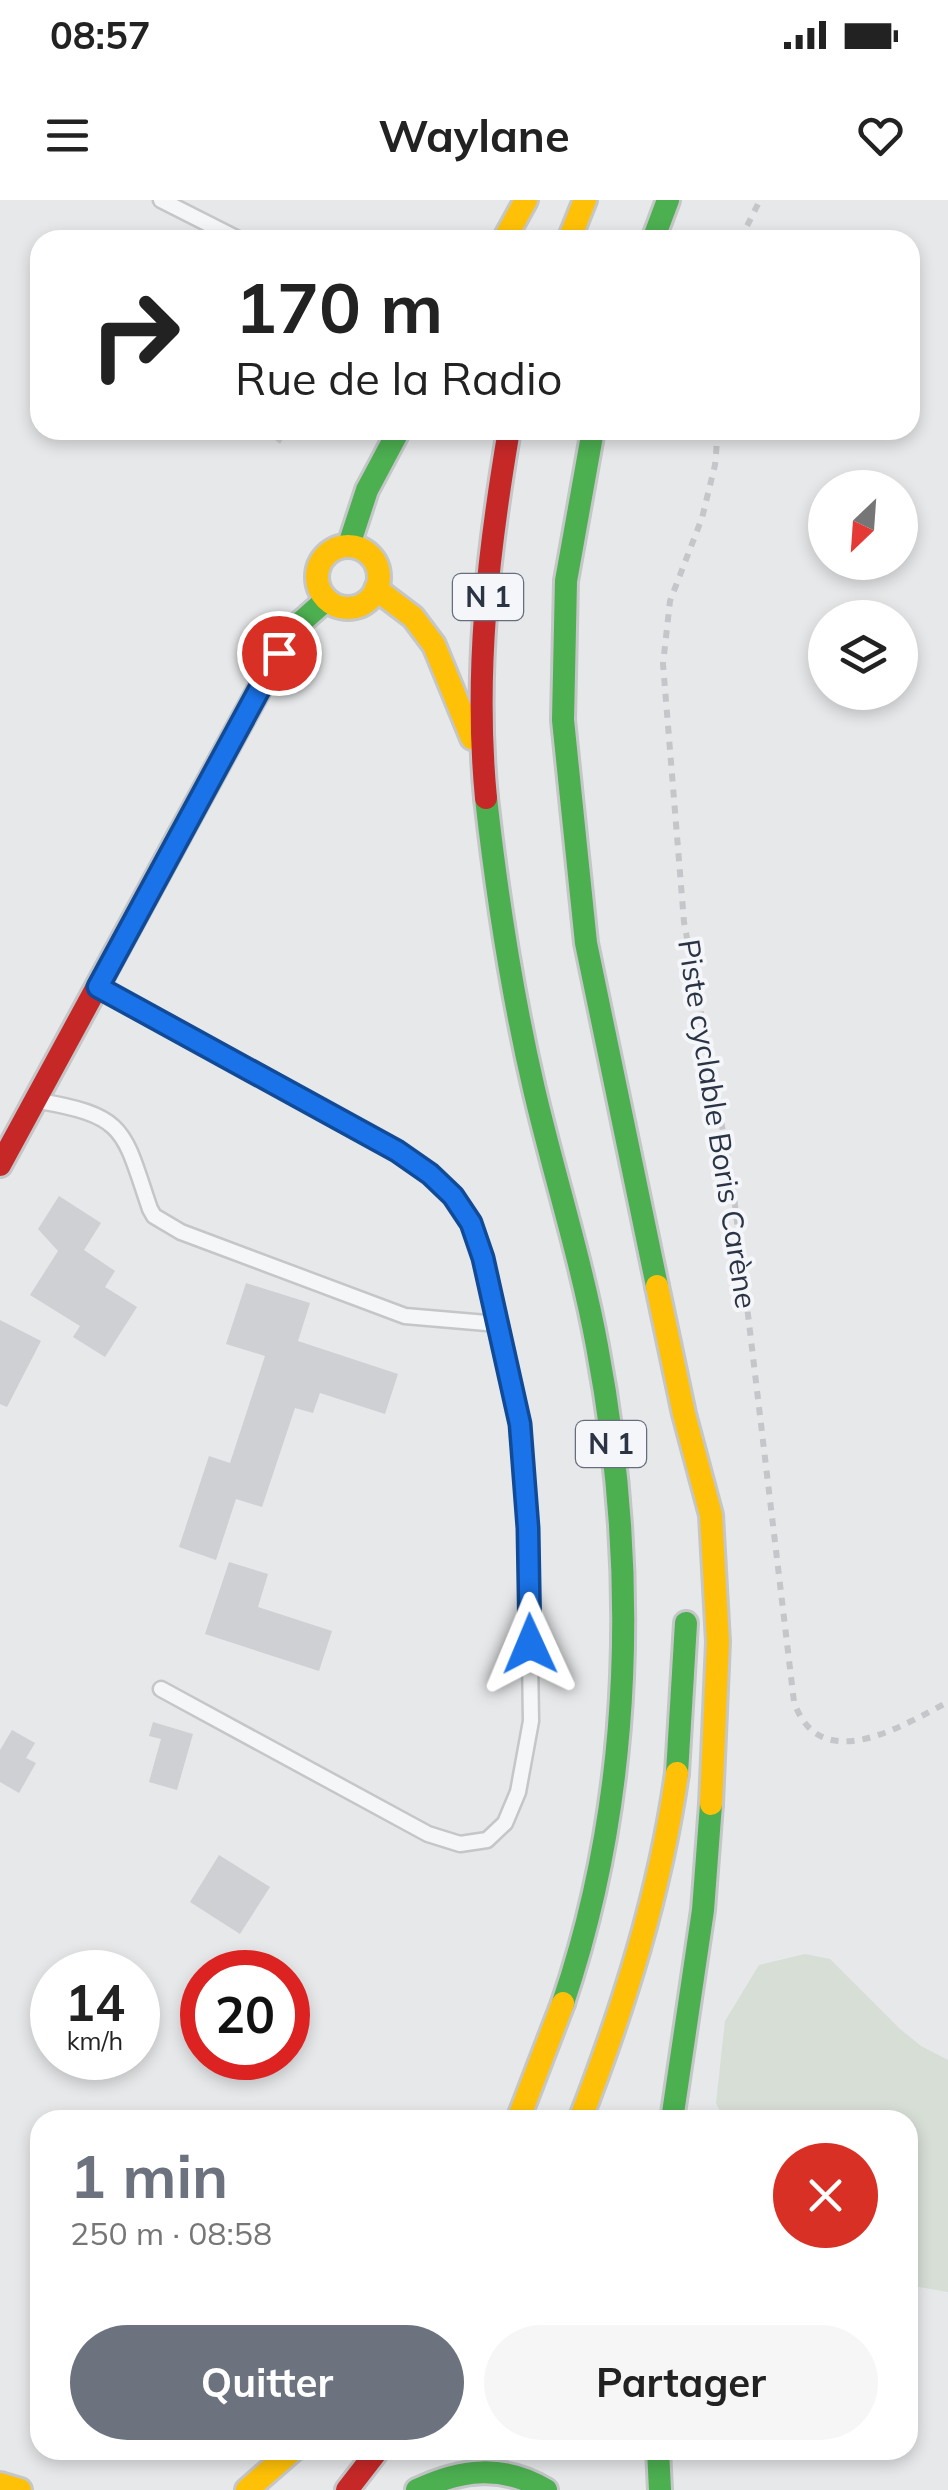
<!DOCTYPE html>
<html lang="fr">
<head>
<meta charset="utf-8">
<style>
  :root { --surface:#fff; --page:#f6f6f6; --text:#222; --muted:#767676; --accent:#6c737f }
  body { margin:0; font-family:Mulish,sans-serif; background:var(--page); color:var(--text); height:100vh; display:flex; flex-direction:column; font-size:38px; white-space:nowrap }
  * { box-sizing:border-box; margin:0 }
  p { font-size:32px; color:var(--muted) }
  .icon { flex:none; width:55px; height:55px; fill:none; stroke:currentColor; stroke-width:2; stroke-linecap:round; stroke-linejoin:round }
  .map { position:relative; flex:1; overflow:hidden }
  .side { position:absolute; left:30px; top:1910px; width:888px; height:350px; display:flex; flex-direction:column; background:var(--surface); border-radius:30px; box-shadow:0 5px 15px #0003 }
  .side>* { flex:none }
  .top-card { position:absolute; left:30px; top:30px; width:890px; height:210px; border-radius:30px; box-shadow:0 5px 15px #0003; background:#fff; color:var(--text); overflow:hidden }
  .needle { width:65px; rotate:205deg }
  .controls { position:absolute; left:808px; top:270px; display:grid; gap:20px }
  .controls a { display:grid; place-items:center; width:110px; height:110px; border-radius:50%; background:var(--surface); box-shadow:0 5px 15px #0003; font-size:50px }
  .speed { position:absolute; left:30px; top:1750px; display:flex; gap:20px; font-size:50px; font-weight:700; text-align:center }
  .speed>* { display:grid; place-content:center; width:130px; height:130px; border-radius:50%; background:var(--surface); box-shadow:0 5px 15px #0003; line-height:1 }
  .speed small { font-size:25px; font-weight:400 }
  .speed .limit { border:15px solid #d22; background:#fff; color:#111 }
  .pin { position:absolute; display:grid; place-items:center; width:85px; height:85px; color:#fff; margin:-42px; border:5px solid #fff; border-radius:50%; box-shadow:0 2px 10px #0007 }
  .me { position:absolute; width:110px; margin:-55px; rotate:359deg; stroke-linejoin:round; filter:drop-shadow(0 0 8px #0008) }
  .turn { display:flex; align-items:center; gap:35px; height:210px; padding:0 40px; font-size:45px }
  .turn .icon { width:130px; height:130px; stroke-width:2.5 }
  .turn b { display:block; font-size:70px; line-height:85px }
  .round { display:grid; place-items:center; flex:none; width:105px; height:105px; border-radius:52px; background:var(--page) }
  .headline { display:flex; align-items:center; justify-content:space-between; height:170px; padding:0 40px }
  h1 { font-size:60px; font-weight:700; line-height:75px; color:var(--accent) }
  .primary-button { display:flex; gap:20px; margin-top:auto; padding:20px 40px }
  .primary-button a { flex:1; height:115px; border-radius:60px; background:var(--accent); color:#fff; font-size:40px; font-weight:700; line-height:115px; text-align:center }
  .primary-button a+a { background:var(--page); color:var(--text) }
  .status { display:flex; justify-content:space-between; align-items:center; height:70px; padding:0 50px; background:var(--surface); direction:ltr }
  .status svg { height:28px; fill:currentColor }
  header { display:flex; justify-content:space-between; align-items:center; height:130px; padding:0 40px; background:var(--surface); font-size:45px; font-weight:700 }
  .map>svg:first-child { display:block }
  .green { fill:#d6ded6 }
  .building { fill:#ced0d3 }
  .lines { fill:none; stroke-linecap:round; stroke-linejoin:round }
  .lane-casing { stroke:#c4c6c8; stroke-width:19 }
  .fast-casing { stroke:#c4c6c8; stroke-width:28 }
  .slow-casing { stroke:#c4c6c8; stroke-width:28 }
  .jam-casing { stroke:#c4c6c8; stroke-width:28 }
  .path { stroke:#c5c6ca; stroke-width:6; stroke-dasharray:8 8; stroke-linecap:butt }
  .lane { stroke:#f5f6f7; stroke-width:14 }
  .fast { stroke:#4caf50; stroke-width:22 }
  .slow { stroke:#ffc107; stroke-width:22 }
  .jam { stroke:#c62828; stroke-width:22 }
  .route-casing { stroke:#114b97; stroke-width:25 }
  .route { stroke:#1a73e8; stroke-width:18 }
  .labels { text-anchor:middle; stroke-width:8; stroke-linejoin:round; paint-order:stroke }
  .shield { fill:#f4f6f9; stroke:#676e7b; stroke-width:2.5 }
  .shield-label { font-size:28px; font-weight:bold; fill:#2b3445 }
  .street-label { font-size:30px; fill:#2b3445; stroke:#f4f6f9 }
</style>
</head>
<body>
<div class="status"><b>08:57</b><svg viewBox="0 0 49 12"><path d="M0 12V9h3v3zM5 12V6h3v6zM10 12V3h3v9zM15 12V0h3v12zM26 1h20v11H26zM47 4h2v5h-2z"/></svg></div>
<header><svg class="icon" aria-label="menu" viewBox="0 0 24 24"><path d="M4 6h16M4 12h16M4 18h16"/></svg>Waylane<svg class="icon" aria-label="heart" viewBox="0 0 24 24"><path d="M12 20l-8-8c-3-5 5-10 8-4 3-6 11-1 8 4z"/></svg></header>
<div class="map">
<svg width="948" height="2290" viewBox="0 0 948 2290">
  <rect width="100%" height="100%" fill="#e6e8ea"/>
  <!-- green -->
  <polygon class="green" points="805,1754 830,1759 900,1829 921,1846 948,1860 948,2092 908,2085 908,1920 724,1920 716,1903 725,1821 759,1765"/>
  <!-- building -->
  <g class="building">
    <polygon points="263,230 288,230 280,244"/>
    <polygon points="59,996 101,1023 84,1050 115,1071 105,1087 137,1107 105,1157 73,1137 80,1126 30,1095 58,1051 38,1029"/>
    <polygon points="246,1083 310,1103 298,1141 398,1174 385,1214 320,1193 313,1213 295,1208 262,1307 236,1299 216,1360 179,1347 209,1256 230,1263 265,1156 226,1144"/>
    <polygon points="0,1120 41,1141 7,1207 0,1204"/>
    <polygon points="229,1362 268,1374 258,1407 332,1431 319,1471 205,1434"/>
    <polygon points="153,1522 193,1534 177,1590 149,1582 161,1539 149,1536"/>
    <polygon points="12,1530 35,1543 26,1558 36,1563 19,1593 0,1582 0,1550"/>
    <polygon points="219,1655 270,1687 240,1734 190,1702"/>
  </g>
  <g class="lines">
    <!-- lane casing -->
    <g class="lane-casing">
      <g id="lane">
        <polyline points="161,0 240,40"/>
        <polyline points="99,787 397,951 430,974 453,997 471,1023 483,1058 521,1224 528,1328 531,1521 518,1592 505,1623 487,1640 460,1644 428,1634 161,1489"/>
        <path d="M39,901C127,916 123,930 150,1009L154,1016L181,1032L405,1116L498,1124"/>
      </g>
    </g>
    <!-- fast casing -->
    <g class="fast-casing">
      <g id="fast">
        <polyline points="653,40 668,0"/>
        <polyline points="593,230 566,381 563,520 586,743 657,1086"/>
        <polyline points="349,345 367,290 399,230"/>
        <path d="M486,598C497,696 512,794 534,889C554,975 581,1059 597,1146C638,1364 634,1593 563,1803"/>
        <polyline points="179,636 279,453 300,423 326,400"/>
        <polyline points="677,1573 686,1423"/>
        <polyline points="672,1920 703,1710 711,1604"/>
        <polyline points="658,2250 660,2290"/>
        <path d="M417,2290C461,2269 503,2264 546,2290"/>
      </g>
    </g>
    <!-- slow casing -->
    <g class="slow-casing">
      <g id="slow">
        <polyline points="504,40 526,0"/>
        <polyline points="569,40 585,0"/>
        <circle cx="348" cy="377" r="31"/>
        <polyline points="376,389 413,417 434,445 472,538"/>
        <polyline points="657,1086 684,1214 711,1315 718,1442 711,1604"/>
        <polyline points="518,1920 563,1803"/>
        <path d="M580,1920C624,1807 660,1693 677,1573"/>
        <polyline points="0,2284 20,2290"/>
        <polyline points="247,2290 293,2250"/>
      </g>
    </g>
    <!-- jam casing -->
    <g class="jam-casing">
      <g id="jam">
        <path d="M486,598C474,474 488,353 509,230"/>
        <polyline points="0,965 179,636"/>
        <polyline points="347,2290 378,2250"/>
      </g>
    </g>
    <!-- path -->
    <g class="path">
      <polyline points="740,40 760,0"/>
      <path d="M718,230L715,265L702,318L670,401L663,464L684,722L732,980L794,1502C820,1577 902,1526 948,1502"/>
    </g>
    <!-- lane -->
    <use href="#lane" class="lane"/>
    <!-- fast -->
    <use href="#fast" class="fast"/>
    <!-- slow -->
    <use href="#slow" class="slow"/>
    <!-- jam -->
    <use href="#jam" class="jam"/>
  </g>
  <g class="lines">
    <!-- route casing -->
    <g class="route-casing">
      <polyline id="route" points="279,453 98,787 397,951 430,974 453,996 471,1023 483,1058 520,1224 528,1328 530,1444"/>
    </g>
    <!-- route -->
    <use href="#route" class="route"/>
  </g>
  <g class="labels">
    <!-- shield labels -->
    <g class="shield">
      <rect x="453" y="374" width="70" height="46" rx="8"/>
      <rect x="576" y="1221" width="70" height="46" rx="8"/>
    </g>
    <g class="shield-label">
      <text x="488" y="407">N 1</text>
      <text x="611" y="1254">N 1</text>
    </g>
    <!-- street labels -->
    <g class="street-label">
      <text transform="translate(717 924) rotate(81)" y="10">Piste cyclable Boris Carène</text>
    </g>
  </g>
</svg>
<div class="controls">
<a><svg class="needle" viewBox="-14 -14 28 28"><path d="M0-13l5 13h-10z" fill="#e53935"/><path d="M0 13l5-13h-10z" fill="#767676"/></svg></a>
<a><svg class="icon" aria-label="layers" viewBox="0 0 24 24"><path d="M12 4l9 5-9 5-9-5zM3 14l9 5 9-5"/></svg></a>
</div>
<div class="speed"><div>14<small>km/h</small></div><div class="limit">20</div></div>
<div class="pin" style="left:279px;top:453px;background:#d93025"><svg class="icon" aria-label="arrive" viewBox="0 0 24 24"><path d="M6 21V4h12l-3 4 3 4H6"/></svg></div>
<svg class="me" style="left:530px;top:1444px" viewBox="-20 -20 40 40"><path d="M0-17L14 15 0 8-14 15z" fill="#1a73e8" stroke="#fff" stroke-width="4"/></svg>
<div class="top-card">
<div class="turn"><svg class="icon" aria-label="right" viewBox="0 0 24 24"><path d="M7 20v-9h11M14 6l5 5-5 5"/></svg><div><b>170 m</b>Rue de la Radio</div></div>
</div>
<section class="side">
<div class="headline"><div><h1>1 min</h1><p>250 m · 08:58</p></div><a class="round" style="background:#d93025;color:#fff"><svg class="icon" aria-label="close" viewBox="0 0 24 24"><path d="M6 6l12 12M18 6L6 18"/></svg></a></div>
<div class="primary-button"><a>Quitter</a><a>Partager</a></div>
</section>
</div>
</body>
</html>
